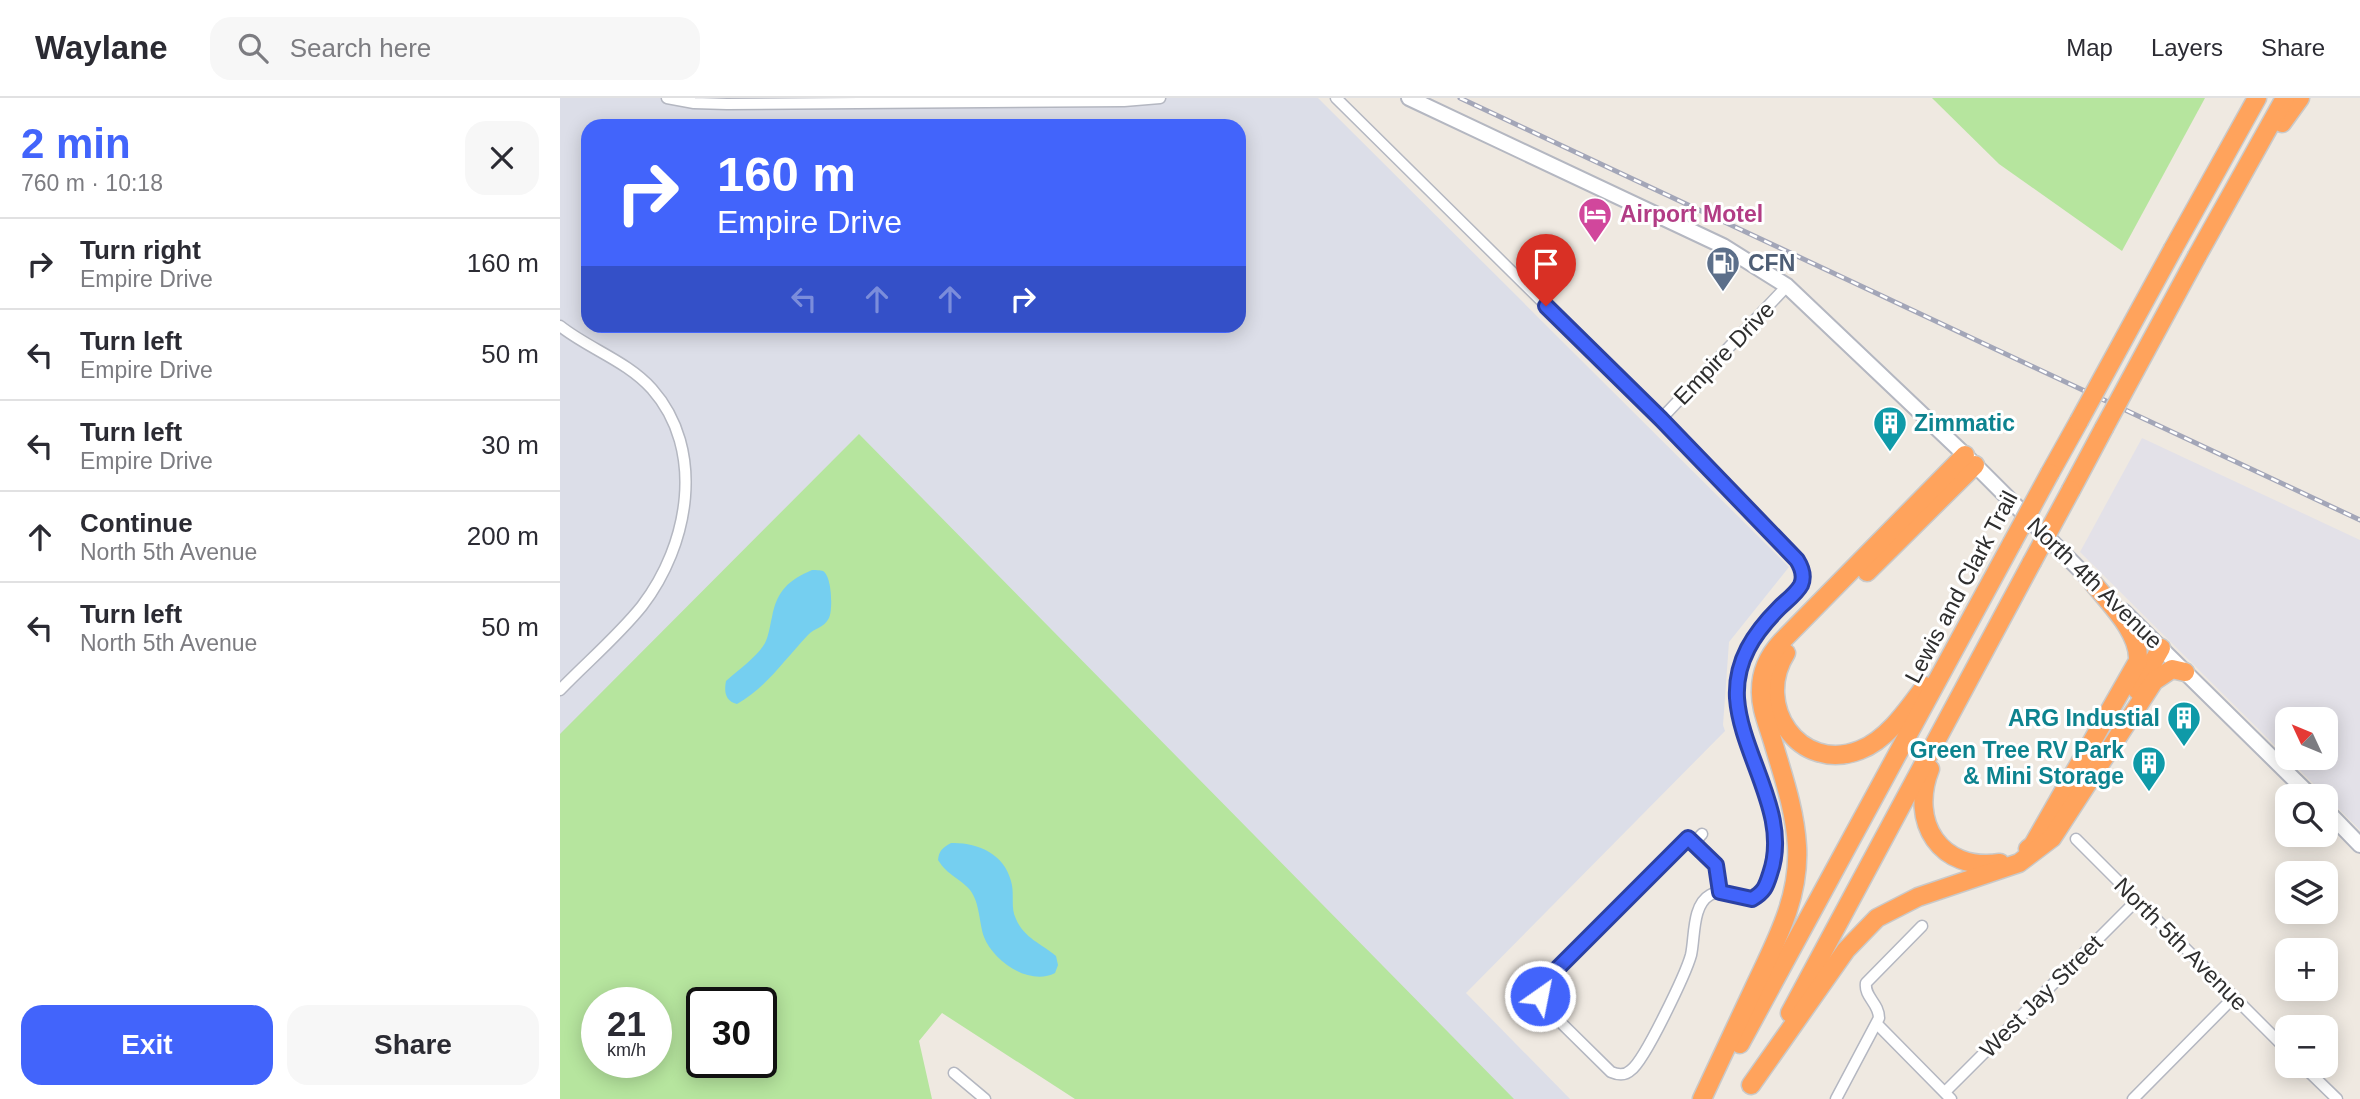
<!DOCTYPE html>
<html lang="en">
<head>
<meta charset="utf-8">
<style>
  :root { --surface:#fff; --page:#f7f7f7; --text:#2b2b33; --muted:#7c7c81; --line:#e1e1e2; --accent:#4264fb }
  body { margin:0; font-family:Helvetica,sans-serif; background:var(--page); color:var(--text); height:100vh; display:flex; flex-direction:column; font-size:26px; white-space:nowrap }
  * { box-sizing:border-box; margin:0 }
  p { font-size:23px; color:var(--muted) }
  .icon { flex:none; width:38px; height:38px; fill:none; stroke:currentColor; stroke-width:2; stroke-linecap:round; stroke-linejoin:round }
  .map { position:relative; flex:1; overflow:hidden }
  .details { display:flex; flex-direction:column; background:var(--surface); width:560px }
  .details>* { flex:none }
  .top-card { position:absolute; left:21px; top:21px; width:665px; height:214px; border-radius:21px; box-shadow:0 4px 18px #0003; background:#4264fb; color:#fff; overflow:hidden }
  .needle { width:46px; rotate:314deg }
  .controls { position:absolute; left:1715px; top:609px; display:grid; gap:14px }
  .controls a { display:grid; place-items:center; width:63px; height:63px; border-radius:14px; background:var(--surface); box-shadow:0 4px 18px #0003; font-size:35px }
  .speed { position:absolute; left:21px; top:889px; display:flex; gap:14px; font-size:35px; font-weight:700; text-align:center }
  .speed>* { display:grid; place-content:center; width:91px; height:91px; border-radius:50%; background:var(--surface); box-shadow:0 4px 18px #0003; line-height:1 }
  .speed small { font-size:18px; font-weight:400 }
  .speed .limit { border:4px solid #111; border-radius:10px; background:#fff; color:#111 }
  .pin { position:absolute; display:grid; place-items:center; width:60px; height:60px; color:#fff; margin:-72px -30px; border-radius:50% 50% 50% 0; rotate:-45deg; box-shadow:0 0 7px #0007 }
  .pin .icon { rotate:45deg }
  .me { position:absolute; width:77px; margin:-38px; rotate:33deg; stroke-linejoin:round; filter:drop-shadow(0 0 5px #0008) }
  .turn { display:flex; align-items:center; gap:24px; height:147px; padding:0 21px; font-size:32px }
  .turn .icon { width:91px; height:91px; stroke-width:2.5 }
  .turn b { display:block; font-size:49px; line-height:60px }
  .lanes { display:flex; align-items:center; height:66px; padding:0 21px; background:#0003; justify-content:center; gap:35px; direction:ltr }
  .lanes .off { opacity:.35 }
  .round { display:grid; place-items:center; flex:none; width:74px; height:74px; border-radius:21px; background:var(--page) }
  .headline { display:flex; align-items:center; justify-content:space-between; height:119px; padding:0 21px }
  h1 { font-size:42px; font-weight:700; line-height:52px; color:var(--accent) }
  .cta { display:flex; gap:14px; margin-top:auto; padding:14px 21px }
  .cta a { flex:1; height:80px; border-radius:21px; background:var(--accent); color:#fff; font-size:28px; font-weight:700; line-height:80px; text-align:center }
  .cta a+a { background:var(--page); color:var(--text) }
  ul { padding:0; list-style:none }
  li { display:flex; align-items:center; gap:21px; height:91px; padding:0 21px; border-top:2px solid var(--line) }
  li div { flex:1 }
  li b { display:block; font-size:26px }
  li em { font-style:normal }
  header { display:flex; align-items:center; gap:42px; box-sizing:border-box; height:98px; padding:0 35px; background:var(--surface); border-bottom:2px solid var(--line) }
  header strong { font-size:33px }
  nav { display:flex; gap:38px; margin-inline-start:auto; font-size:24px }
  .search { width:490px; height:63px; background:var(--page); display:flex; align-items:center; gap:18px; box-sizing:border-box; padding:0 24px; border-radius:21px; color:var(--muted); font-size:26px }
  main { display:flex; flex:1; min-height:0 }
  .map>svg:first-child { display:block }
  .industrial { fill:#e3e1e8; fill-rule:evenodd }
  .airport { fill:#dcdee8; fill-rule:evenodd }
  .green { fill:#b6e59e; fill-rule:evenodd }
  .water { fill:#75cff0 }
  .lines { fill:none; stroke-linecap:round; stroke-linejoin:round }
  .minor-casing { stroke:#b4b7c1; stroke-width:13 }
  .secondary-casing { stroke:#b4b7c1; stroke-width:18 }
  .motorway-casing { stroke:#c9c9c9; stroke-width:21 }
  .minor { stroke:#fff; stroke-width:10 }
  .secondary { stroke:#fff; stroke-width:14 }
  .motorway { stroke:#ffa35c; stroke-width:18 }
  .rail-casing { stroke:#a3a6b8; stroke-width:5 }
  .rail { stroke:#fff; stroke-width:2.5; stroke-dasharray:8; stroke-linecap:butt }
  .motorway-bridge-casing { stroke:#c9c9c9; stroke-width:21; stroke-linecap:butt }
  .motorway-bridge { stroke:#ffa35c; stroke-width:18 }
  .route-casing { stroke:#2b41a3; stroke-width:18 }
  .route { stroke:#4264fb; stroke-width:12 }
  .labels { text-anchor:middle; stroke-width:6; stroke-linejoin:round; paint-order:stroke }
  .hotel-label { font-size:23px; font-weight:bold; fill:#b23c85; stroke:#fff; text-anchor:start }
  .service-label { font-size:23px; font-weight:bold; fill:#4e5e75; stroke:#fff; text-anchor:start }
  .street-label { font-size:23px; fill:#2e2e2e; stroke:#fff }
  .culture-label { font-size:23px; font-weight:bold; fill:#0d838f; stroke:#fff; text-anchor:end }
</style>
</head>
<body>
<header>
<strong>Waylane</strong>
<div class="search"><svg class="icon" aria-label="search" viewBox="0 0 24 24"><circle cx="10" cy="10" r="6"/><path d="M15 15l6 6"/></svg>Search here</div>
<nav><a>Map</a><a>Layers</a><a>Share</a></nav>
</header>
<main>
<section class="details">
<div class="headline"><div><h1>2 min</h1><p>760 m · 10:18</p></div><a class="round"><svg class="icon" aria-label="close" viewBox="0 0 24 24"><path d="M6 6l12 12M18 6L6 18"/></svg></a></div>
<ul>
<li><svg class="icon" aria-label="right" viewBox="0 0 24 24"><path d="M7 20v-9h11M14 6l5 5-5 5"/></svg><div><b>Turn right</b><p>Empire Drive</p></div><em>160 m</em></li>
<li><svg class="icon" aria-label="left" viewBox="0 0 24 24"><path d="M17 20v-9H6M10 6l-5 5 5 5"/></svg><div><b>Turn left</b><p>Empire Drive</p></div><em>50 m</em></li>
<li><svg class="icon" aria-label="left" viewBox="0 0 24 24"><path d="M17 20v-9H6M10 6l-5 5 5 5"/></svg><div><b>Turn left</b><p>Empire Drive</p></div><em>30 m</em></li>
<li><svg class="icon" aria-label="ahead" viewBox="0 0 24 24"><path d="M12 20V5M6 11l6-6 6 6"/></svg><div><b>Continue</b><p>North 5th Avenue</p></div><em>200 m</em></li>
<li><svg class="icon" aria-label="left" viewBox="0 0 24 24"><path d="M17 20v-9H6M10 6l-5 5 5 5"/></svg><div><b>Turn left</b><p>North 5th Avenue</p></div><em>50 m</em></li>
</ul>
<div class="cta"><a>Exit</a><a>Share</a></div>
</section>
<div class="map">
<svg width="1800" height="1001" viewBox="0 0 1800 1001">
  <rect width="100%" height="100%" fill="#efe9e1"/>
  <!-- industrial -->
  <path class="industrial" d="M1582,340L1800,442V732L1520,454ZM1727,621H1766V660H1727Z"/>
  <!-- airport -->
  <path class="airport" d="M0,0H758L1229,469L1169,544L1163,627L1165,633L906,895L1010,1001H954L0,636ZM28,28H679V228H28Z"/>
  <!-- green -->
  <g class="green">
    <polygon points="1372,0 1645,0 1562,153 1439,66"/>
    <path d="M299,336L954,1001H515L382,915L359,943L372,1001H0V636ZM37,905H96V964H37ZM142,905H201V964H142Z"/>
  </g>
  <!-- water -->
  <g class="water">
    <path d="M252,472C254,472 261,472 263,473C272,478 273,512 269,520C264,530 254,530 248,537C225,561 206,590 177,606C165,603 164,593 166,583C178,572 197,559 205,545C209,537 210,527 212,519C217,492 229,482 252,472Z"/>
    <path d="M391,745C416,744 444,755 451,783C455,796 450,809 456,821C464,840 482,846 496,858L498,867L495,875C470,888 434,864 424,839C419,825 420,805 410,792C400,780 388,778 378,762C379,753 382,750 391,745Z"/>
  </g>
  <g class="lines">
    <!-- minor casing -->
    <g class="minor-casing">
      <g id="minor">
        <polyline points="107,0 134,5 167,6 564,3 600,0"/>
        <path d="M776,0L1101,321L1242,469C1247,494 1208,518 1195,537C1185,551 1179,569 1178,587C1174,646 1225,705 1214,764C1212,774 1207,785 1203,794L1192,801C1180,798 1162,790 1150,797C1132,807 1135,839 1131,857C1126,875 1085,962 1071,972C1065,978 1058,977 1051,974L985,909L980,898L982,887L1128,740L1156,767L1161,794"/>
        <path d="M0,228C29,251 67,263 92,291C146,352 129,447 82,508C58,538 27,564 0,592"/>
        <polyline points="1101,321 1227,188"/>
        <polyline points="1516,741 1727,952"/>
        <polyline points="1134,745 1142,736"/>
        <polyline points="1317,926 1391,1001"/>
        <polyline points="1743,968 1777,1001"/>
        <polyline points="394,975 425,1001"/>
        <polyline points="1385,994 1577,802"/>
        <path d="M1276,1001L1319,920C1319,905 1304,899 1306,885L1362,828"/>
        <polyline points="1573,1001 1674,899"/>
      </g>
    </g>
    <!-- secondary casing -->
    <g class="secondary-casing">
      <g id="secondary">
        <polyline points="849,0 1163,148 1227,188 1405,357 1540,492"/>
        <polyline points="1563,513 1751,698"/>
        <polyline points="1766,712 1800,747"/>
      </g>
    </g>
    <!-- motorway casing -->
    <g class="motorway-casing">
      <g id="motorway">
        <polyline points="1722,25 1740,0"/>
        <polyline points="1613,151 1697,0"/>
        <polyline points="1637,158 1725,0"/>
        <polyline points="1490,375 1519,323"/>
        <polyline points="1511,392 1544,330"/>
        <polyline points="1307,474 1415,367"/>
        <path d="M1226,555C1193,607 1239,676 1300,652C1327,642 1348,611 1365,588"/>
        <polyline points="1577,592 1601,550"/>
        <path d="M1370,671C1349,724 1380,774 1440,765"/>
        <path d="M1468,751L1473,747L1578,563C1580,535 1550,506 1533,485"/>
        <polyline points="1230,915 1472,464"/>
        <polyline points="1180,946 1452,445"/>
        <polyline points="1191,987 1286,852 1317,820 1358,799 1459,765 1492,740 1594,583 1612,571 1625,574"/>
        <path d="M1142,1001C1159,964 1177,927 1194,890C1216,843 1240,800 1237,748C1235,712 1223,678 1213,644C1208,627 1200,609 1201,592C1201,573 1209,557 1221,544L1405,357"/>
      </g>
    </g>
    <!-- minor -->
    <use href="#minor" class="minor"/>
    <!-- secondary -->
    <use href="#secondary" class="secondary"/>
    <!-- motorway -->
    <use href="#motorway" class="motorway"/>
    <!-- rail casing -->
    <g class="rail-casing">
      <polyline id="rail" points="900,0 1800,422"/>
    </g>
    <!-- rail -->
    <use href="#rail" class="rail"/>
    <!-- motorway-bridge casing -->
    <g class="motorway-bridge-casing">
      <g id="motorway-bridge">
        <polyline points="1519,323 1613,151"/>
        <polyline points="1544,330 1637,158"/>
        <polyline points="1452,445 1490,375"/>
        <polyline points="1472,464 1511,392"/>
      </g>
    </g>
    <!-- motorway-bridge -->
    <use href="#motorway-bridge" class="motorway-bridge"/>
  </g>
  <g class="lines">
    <!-- route casing -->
    <g class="route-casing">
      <path id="route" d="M980,898V893L985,883L1128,740L1156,767L1160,794L1192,801C1204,794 1206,789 1210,776C1231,717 1181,658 1177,600C1175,563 1194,535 1219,510C1226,503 1236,496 1241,487C1245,478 1242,470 1237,462L1101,321L986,208"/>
    </g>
    <!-- route -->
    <use href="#route" class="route"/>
  </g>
  <!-- icons -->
  <defs>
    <g id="hotel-pin" transform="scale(1.75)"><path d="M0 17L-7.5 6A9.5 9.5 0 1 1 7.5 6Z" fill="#d1479c" stroke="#fff"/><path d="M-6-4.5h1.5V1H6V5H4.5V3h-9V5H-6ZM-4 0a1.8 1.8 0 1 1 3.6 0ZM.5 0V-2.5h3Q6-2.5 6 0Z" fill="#fff"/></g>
    <g id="fuel-pin" transform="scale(1.75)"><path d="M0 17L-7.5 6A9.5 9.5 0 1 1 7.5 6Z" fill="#5c6f8a" stroke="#fff"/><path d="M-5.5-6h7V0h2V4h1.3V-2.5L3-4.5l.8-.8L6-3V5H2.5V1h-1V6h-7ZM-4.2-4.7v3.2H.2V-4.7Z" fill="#fff"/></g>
    <g id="building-pin" transform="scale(1.75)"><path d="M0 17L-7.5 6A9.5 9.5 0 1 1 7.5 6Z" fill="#0f9aa8" stroke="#fff"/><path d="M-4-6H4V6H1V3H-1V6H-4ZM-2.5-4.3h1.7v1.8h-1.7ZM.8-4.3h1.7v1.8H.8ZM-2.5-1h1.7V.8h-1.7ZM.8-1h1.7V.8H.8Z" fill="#fff"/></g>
  </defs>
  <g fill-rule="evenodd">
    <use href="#hotel-pin" x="1035" y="116"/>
    <use href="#fuel-pin" x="1163" y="165"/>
    <use href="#building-pin" x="1330" y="325"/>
    <use href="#building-pin" x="1624" y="620"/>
    <use href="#building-pin" x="1589" y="665"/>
  </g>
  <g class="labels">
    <!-- hotel labels -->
    <g class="hotel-label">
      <text x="1060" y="124">Airport Motel</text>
    </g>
    <!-- service labels -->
    <g class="service-label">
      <text x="1188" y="173">CFN</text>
    </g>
    <!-- street labels -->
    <g class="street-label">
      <text transform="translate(1164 255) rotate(-46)" y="8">Empire Drive</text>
      <text transform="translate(1535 485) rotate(44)" y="8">North 4th Avenue</text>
      <text transform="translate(1401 489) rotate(-62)" y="8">Lewis and Clark Trail</text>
      <text transform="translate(1621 846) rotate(45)" y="8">North 5th Avenue</text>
      <text transform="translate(1481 898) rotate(-45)" y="8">West Jay Street</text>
    </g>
    <!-- culture labels -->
    <g class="culture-label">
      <text x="1354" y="333" text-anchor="start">Zimmatic</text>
      <text x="1600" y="628">ARG Industial</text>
      <text x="1564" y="660">Green Tree RV Park<tspan x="1564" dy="26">&amp; Mini Storage</tspan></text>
    </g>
  </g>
</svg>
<div class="controls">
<a><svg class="needle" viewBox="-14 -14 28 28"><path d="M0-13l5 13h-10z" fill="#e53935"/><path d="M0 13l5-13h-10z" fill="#7c7c81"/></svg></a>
<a><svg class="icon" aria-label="search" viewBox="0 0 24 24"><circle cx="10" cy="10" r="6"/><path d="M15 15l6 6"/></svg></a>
<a><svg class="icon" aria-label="layers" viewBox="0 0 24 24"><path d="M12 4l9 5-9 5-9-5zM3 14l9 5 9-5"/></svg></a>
<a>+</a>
<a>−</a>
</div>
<div class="speed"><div>21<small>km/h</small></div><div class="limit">30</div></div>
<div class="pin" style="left:986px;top:208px;background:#d93025"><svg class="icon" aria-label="arrive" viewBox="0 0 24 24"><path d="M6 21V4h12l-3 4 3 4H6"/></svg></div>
<svg class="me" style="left:980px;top:898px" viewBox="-20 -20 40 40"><circle r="17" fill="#4264fb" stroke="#fff" stroke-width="3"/><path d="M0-11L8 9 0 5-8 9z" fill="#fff"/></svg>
<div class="top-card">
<div class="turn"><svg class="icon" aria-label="right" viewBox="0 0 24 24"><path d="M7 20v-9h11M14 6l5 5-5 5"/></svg><div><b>160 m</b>Empire Drive</div></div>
<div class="lanes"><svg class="icon off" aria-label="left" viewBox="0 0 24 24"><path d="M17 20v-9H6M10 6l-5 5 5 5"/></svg><svg class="icon off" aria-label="ahead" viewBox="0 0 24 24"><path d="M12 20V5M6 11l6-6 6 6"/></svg><svg class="icon off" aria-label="ahead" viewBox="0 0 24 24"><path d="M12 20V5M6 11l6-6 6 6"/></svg><svg class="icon" aria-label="right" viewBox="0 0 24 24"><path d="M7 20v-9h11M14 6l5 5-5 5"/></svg></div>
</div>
</div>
</main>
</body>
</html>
